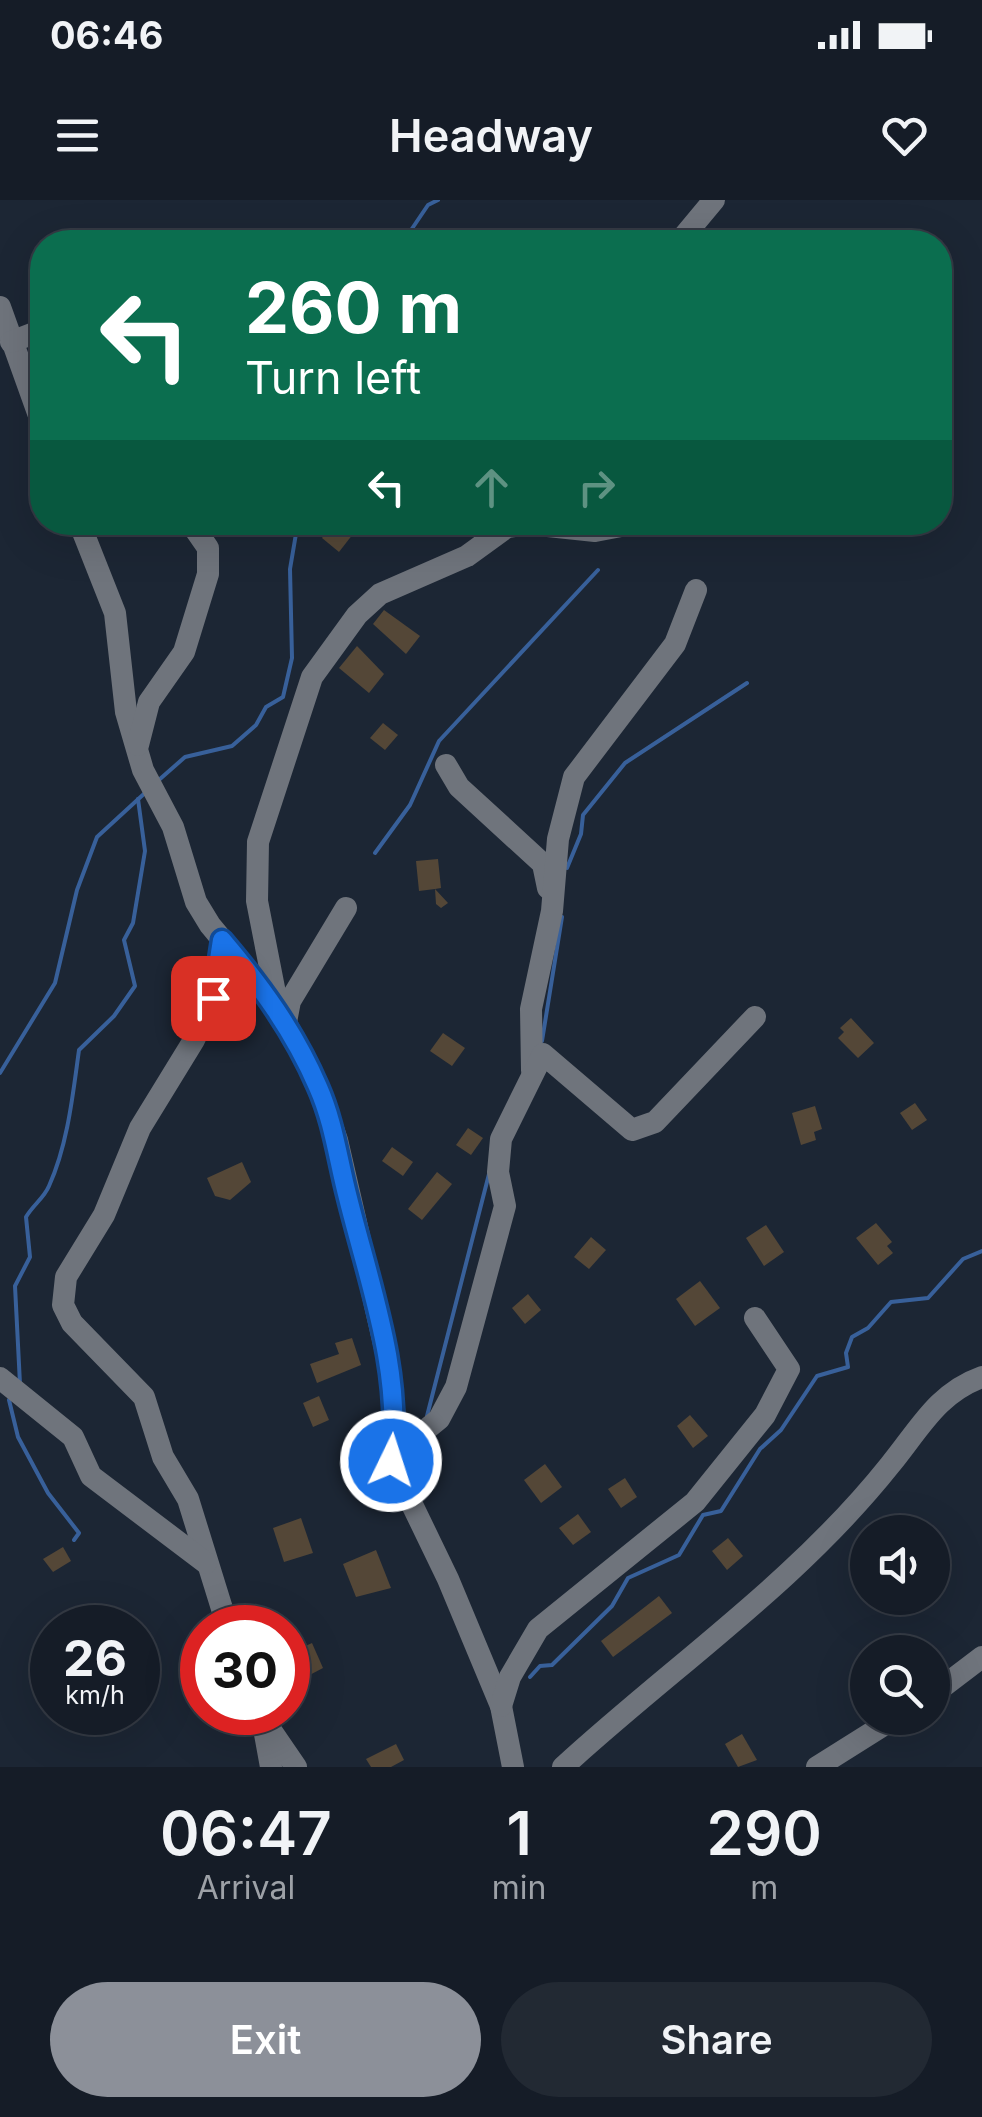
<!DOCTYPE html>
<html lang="en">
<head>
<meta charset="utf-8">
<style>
  :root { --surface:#151c27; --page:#222933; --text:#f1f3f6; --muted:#9da1a7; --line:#343a44; --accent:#8c9099 }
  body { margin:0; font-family:Inter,sans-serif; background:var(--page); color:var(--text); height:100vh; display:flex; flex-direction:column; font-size:38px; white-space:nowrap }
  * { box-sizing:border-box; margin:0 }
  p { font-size:32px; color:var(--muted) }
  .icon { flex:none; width:55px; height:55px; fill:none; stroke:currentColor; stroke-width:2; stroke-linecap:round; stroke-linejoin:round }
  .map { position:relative; height:1567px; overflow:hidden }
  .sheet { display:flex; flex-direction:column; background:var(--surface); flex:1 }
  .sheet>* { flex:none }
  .top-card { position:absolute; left:30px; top:30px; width:922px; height:305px; border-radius:40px; box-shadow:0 10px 40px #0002,0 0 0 2px var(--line); background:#0b6e4f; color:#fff; overflow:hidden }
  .tools { position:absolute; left:850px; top:1315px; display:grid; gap:20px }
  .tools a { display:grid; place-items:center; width:100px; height:100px; border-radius:50%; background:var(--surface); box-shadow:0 10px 40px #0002,0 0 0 2px var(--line); font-size:50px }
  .speed { position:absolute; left:30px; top:1405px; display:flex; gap:20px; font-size:50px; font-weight:700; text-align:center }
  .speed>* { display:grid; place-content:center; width:130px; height:130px; border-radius:50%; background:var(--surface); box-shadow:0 10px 40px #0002,0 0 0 2px var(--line); line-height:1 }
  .speed small { font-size:25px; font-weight:400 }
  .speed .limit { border:15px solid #d22; background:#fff; color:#111 }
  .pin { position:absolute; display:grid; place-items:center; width:85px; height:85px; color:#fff; margin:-42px; border-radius:20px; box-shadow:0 5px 15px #0006 }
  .me { position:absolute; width:110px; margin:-55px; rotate:4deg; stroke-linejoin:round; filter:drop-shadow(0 0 8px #0008) }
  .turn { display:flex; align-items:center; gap:35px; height:210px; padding:0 50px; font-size:45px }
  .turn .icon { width:130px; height:130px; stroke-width:2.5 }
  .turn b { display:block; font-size:70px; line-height:85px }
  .lanes { display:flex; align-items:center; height:95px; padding:0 50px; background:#0003; justify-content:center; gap:50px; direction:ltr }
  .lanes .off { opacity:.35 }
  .eta { display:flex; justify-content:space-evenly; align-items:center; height:170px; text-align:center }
  .eta b { font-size:60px; font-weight:600; line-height:70px }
  .action { display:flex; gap:20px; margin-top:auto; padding:20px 50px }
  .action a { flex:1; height:115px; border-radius:60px; background:var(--accent); color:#fff; font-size:40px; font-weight:600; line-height:115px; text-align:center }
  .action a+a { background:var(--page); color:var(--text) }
  .status { display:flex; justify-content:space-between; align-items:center; height:70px; padding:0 50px; background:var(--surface); direction:ltr }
  .status svg { height:28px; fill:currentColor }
  header { display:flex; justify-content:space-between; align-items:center; height:130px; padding:0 50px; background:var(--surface); font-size:45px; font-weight:600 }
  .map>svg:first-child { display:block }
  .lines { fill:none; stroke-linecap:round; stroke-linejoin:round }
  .stream { stroke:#38609a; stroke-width:4 }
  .building { fill:#544737 }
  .minor { stroke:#6f747c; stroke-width:22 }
  .route-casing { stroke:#114b97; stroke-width:25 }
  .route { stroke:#1a73e8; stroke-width:18 }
</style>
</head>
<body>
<div class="status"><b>06:46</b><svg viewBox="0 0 49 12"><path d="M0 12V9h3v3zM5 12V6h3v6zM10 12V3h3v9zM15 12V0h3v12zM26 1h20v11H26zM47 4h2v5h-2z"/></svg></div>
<header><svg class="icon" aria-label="menu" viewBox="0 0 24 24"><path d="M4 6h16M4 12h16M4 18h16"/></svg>Headway<svg class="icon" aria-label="heart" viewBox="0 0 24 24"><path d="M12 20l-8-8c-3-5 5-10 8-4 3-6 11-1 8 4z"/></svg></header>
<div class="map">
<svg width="982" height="1567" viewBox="0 0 982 1567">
  <rect width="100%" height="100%" fill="#1c2634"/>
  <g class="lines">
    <!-- stream -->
    <g class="stream">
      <polyline points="403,42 428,5 438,0"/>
      <polyline points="160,579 185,557 232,546 256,525 266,507 283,497 292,458 290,369 298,322"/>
      <polyline points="375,653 410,605 439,541 598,370"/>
      <polyline points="567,668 581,634 583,615 625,563 747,483"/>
      <polyline points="542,841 562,717"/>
      <polyline points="0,873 55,783 77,690 97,637 146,592"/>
      <path d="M20,1184L15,1086L30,1057L26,1017C33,1005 44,998 49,986C68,944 73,893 79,850L114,816L135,786L124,740L133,723L145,651L138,599"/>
      <polyline points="9,1200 18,1237 48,1293 79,1333 74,1340"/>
      <polyline points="427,1216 489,974"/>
      <polyline points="530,1477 540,1466 552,1465 612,1406 628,1378 679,1355 703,1315 721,1311 760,1249 781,1230 817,1176 848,1167 846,1153 852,1137 868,1128 891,1102 928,1098 963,1059 982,1051"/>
    </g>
  </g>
  <!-- building -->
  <g class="building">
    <polygon points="333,322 353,334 339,352 322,338"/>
    <polygon points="384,410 420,436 406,454 373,424"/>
    <polygon points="357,446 384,474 369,493 339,468"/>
    <polygon points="383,523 398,535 385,550 370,538"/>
    <polygon points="438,659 441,688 435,689 448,703 441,708 436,704 435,689 419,691 416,661"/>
    <polygon points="851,818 874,843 858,858 838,838 844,832 840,828"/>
    <polygon points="443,833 465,848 452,866 430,851"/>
    <polygon points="915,903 927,920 912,930 900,913"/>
    <polygon points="815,906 822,929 814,932 816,940 801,945 792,913"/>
    <polygon points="468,928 483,938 471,955 456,945"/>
    <polygon points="392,947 413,962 403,976 382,961"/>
    <polygon points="242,962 251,982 230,1000 215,996 207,978"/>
    <polygon points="437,972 452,984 422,1020 408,1009"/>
    <polygon points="876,1023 892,1042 887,1046 893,1053 878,1065 856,1038"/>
    <polygon points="766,1025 784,1052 764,1066 746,1038"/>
    <polygon points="591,1037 606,1050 589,1069 574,1057"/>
    <polygon points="700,1081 720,1108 695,1126 676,1099"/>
    <polygon points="528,1094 541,1110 525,1124 512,1108"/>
    <polygon points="352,1138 361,1165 317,1183 310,1164 339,1154 335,1143"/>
    <polygon points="319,1196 329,1220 313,1227 303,1203"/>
    <polygon points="690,1215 708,1236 693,1248 677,1226"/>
    <polygon points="545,1264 562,1287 541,1303 524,1280"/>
    <polygon points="625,1278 637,1297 621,1308 608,1289"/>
    <polygon points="578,1314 591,1332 573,1345 559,1328"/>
    <polygon points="301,1318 313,1353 284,1362 273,1328"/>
    <polygon points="728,1338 743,1356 727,1370 712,1351"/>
    <polygon points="63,1347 71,1361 53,1372 43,1359"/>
    <polygon points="376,1350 391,1388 356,1397 343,1364"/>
    <polygon points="659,1396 672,1413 613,1457 601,1441"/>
    <polygon points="312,1443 323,1468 302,1479 290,1453"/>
    <polygon points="742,1534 757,1560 738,1567 725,1544"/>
    <polygon points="396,1544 404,1560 391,1567 371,1567 366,1559"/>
  </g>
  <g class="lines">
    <!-- minor -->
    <g class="minor">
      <polyline points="202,42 210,42"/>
      <polyline points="679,42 714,0"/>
      <polyline points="0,107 42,224"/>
      <polyline points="11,142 42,130"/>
      <polyline points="79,322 115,413 126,512 143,570 173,627 196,702 210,725 278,807 319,888 337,940 390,1170 396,1227 391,1261 448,1379 501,1506 513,1567"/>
      <polyline points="138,545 149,502 184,452 208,374 208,348 190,322"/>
      <polyline points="446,565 459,587 543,664 548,688"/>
      <polyline points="222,740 213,798 194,840 140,928 104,1015 66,1077 63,1105 72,1123 144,1197 163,1257 188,1299 228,1428"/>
      <polyline points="276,798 257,701 258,642 312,477 357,415 380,394 467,356 507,327 529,324 595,331 642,322"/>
      <polyline points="286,822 290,801 346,708"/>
      <polyline points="532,870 531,809 552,711 558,639 574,577 675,444 696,390"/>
      <polyline points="0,1178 73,1237 91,1276 206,1363"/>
      <polyline points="391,1258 439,1219 456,1187 505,1006 498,972 501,939 543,854 632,930 655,922 755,817"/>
      <polyline points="932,1495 982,1457"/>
      <polyline points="501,1506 510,1477 538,1429 695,1302 765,1215 789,1169 755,1118"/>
      <polyline points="261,1512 271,1567"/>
      <polyline points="270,1529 296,1567"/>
      <path d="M563,1567C673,1466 796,1383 890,1265C919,1230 937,1193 982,1177"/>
      <polyline points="817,1567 895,1518"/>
    </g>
  </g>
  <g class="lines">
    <!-- route casing -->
    <g class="route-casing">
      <path id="route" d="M213,798L222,740C261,786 294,831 318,887C334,923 338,960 348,998C369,1083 403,1173 391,1261"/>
    </g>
    <!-- route -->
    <use href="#route" class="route"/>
  </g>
</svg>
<div class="tools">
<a><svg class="icon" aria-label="sound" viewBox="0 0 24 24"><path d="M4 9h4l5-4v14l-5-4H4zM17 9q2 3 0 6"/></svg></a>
<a><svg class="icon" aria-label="search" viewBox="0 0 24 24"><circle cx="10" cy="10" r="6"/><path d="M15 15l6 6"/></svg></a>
</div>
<div class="speed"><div>26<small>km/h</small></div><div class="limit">30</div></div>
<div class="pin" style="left:213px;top:798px;background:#d93025"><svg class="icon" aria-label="arrive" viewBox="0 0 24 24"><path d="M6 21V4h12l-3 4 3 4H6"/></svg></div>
<svg class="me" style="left:391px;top:1261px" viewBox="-20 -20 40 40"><circle r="17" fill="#1a73e8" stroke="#fff" stroke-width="3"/><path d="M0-11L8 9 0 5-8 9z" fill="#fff"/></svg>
<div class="top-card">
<div class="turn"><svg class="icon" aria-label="left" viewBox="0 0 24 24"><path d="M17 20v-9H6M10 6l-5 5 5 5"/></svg><div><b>260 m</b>Turn left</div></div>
<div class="lanes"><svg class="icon" aria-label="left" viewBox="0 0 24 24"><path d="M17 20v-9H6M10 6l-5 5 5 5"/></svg><svg class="icon off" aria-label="ahead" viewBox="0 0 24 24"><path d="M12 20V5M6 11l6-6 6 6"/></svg><svg class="icon off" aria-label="right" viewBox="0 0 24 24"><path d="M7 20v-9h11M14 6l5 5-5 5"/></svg></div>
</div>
</div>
<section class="sheet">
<div class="eta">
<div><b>06:47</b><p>Arrival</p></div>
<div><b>1</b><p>min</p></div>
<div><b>290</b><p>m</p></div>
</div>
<div class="action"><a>Exit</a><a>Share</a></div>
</section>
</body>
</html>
